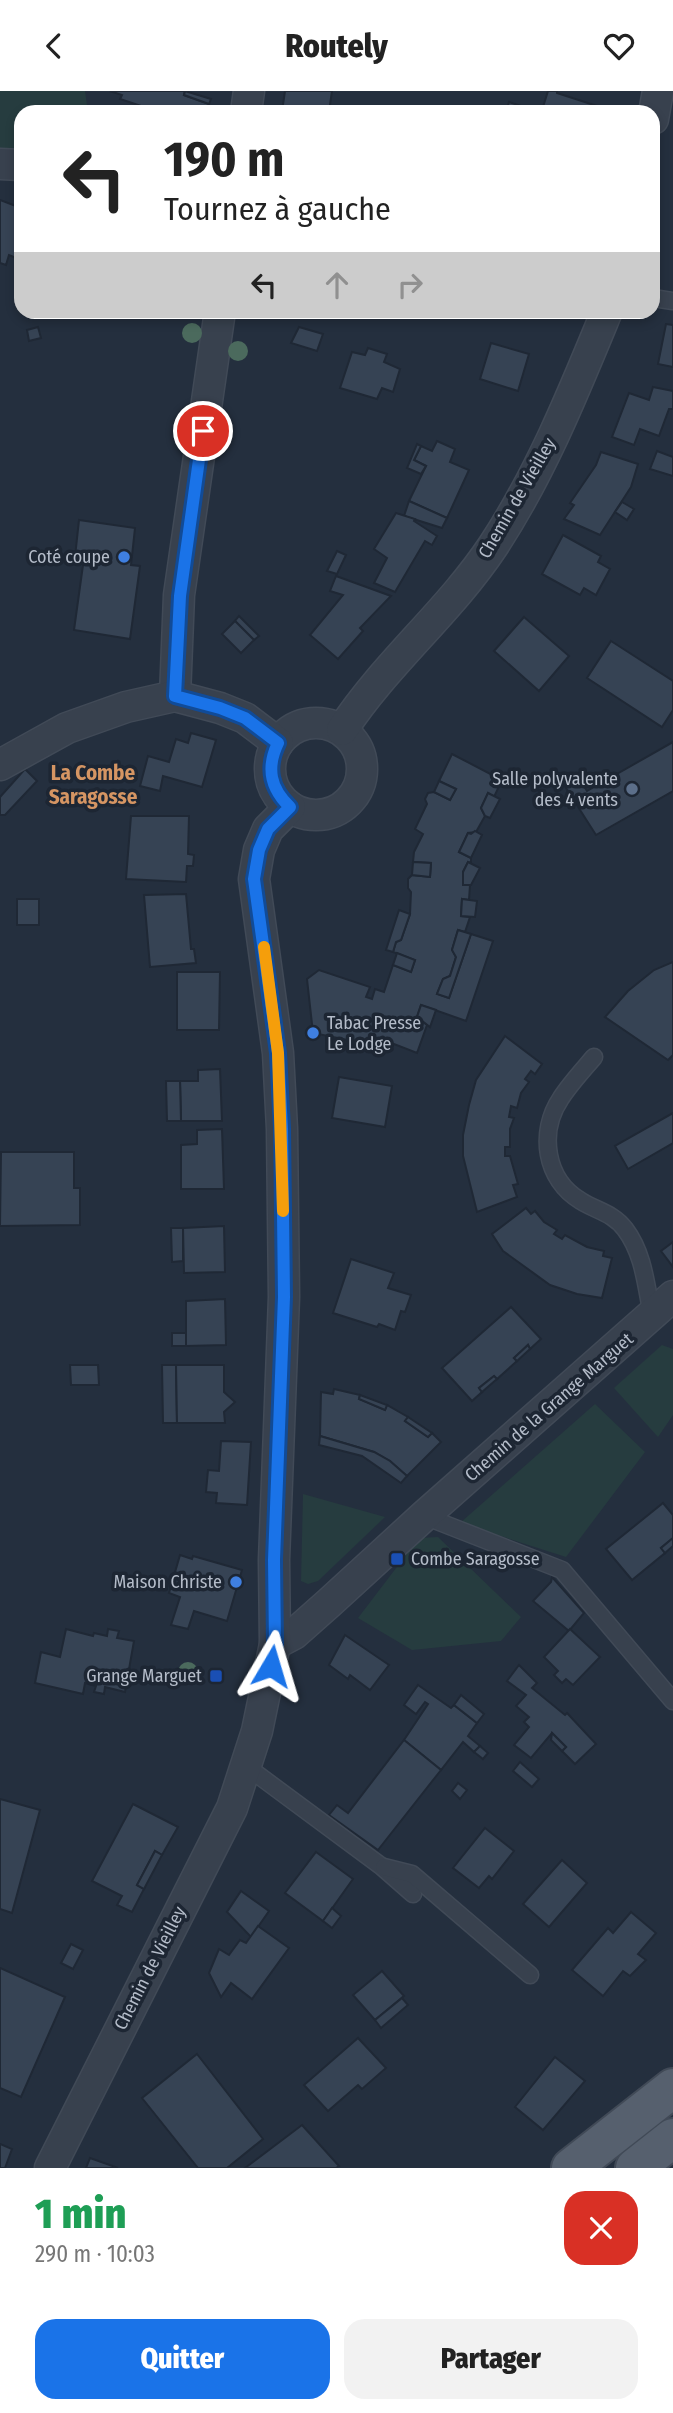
<!DOCTYPE html>
<html lang="fr">
<head>
<meta charset="utf-8">
<style>
  :root { --surface:#fff; --page:#f2f2f2; --text:#222; --muted:#767676; --accent:#1a73e8 }
  body { margin:0; font-family:"Fira Sans Condensed",sans-serif; background:var(--page); color:var(--text); height:100vh; display:flex; flex-direction:column; font-size:26px; white-space:nowrap }
  * { box-sizing:border-box; margin:0 }
  p { font-size:23px; color:var(--muted) }
  .icon { flex:none; width:38px; height:38px; fill:none; stroke:currentColor; stroke-width:2; stroke-linecap:round; stroke-linejoin:round }
  .map { position:relative; height:2077px; overflow:hidden }
  .details { display:flex; flex-direction:column; background:var(--surface); flex:1 }
  .details>* { flex:none }
  .top-card { position:absolute; left:14px; top:14px; width:646px; height:214px; border-radius:21px; box-shadow:0 4px 10px #0003; background:#fff; color:var(--text); overflow:hidden }
  .pin { position:absolute; display:grid; place-items:center; width:60px; height:60px; color:#fff; margin:-30px; border:4px solid #fff; border-radius:50%; box-shadow:0 2px 7px #0007 }
  .me { position:absolute; width:77px; margin:-38px; rotate:7deg; stroke-linejoin:round; filter:drop-shadow(0 0 5px #0008) }
  .turn { display:flex; align-items:center; gap:24px; height:147px; padding:0 35px; font-size:32px }
  .turn .icon { width:91px; height:91px; stroke-width:2.5 }
  .turn b { display:block; font-size:49px; line-height:60px }
  .lanes { display:flex; align-items:center; height:66px; padding:0 35px; background:#0003; justify-content:center; gap:35px; direction:ltr }
  .lanes .off { opacity:.35 }
  .round { display:grid; place-items:center; flex:none; width:74px; height:74px; border-radius:21px; background:var(--page) }
  .headline { display:flex; align-items:center; justify-content:space-between; height:119px; padding:0 35px }
  h1 { font-size:42px; font-weight:800; line-height:52px; color:#1e9e55 }
  .button { display:flex; gap:14px; margin-top:auto; padding:14px 35px }
  .button a { flex:1; height:80px; border-radius:21px; background:var(--accent); color:#fff; font-size:28px; font-weight:800; line-height:80px; text-align:center }
  .button a+a { background:var(--page); color:var(--text) }
  header { display:flex; justify-content:space-between; align-items:center; height:91px; padding:0 35px; background:var(--surface); font-size:32px; font-weight:800 }
  .map>svg:first-child { display:block }
  .green { fill:#263c3f }
  .building { fill:#364354; stroke:#1f2835; stroke-width:2 }
  .lines { fill:none; stroke-linecap:round; stroke-linejoin:round }
  .service-casing { stroke:#414a57; stroke-width:19 }
  .minor-casing { stroke:#414a57; stroke-width:33 }
  .primary-casing { stroke:#414a57; stroke-width:42 }
  .service { stroke:#38414e; stroke-width:16 }
  .minor { stroke:#38414e; stroke-width:30 }
  .primary { stroke:#56606e; stroke-width:38 }
  .tree { fill:#4b6a5d }
  .route-casing { stroke:#114b97; stroke-width:18 }
  .route { stroke:#1a73e8; stroke-width:12 }
  .slow { stroke:#f59e0b; stroke-width:12 }
  .shop-dot { fill:#3f7fe0; stroke:#1d2633; stroke-width:2.5 }
  .service-dot { fill:#5c6f8a; stroke:#1d2633; stroke-width:2.5 }
  .transit-dot { fill:#1a4fb4; stroke:#1d2633; stroke-width:2.5 }
  .labels { text-anchor:middle; stroke-width:7; stroke-linejoin:round; paint-order:stroke }
  .street-label { font-size:18px; fill:#b4bcc9; stroke:#1d2633 }
  .poi-label { font-size:18px; fill:#b4bcc9; stroke:#1d2633; text-anchor:end }
  .quarter-label { font-size:21px; font-weight:bold; fill:#d59563; stroke:#1d2633 }
</style>
</head>
<body>
<header><svg class="icon" aria-label="back" viewBox="0 0 24 24"><path d="M15 5l-7 7 7 7"/></svg>Routely<svg class="icon" aria-label="heart" viewBox="0 0 24 24"><path d="M12 20l-8-8c-3-5 5-10 8-4 3-6 11-1 8 4z"/></svg></header>
<div class="map">
<svg width="673" height="2077" viewBox="0 0 673 2077">
  <rect width="100%" height="100%" fill="#242f3e"/>
  <!-- green -->
  <g class="green">
    <polygon points="0,0 85,0 88,21 21,21 21,64 0,63"/>
    <polygon points="662,1254 673,1258 673,1324 658,1346 614,1297"/>
    <polygon points="595,1313 645,1361 566,1466 460,1432"/>
    <polygon points="303,1403 385,1426 318,1490 308,1493 301,1490"/>
    <polygon points="438,1446 521,1526 501,1550 412,1559 358,1527 419,1447"/>
  </g>
  <!-- building -->
  <g class="building">
    <polygon points="110,0 185,0 184,4 209,13 206,21 173,21 162,17 159,21 120,8 122,4"/>
    <polygon points="185,0 211,8 209,13 184,4"/>
    <polygon points="285,0 332,0 329,21 282,20"/>
    <polygon points="548,0 557,0 557,2 597,15 596,21 550,21 551,18 543,16"/>
    <polygon points="509,11 533,19 532,21 506,21"/>
    <polygon points="0,109 21,117 21,130 18,138 21,139 21,169 9,164 6,174 0,172"/>
    <polygon points="666,233 673,234 673,276 658,273"/>
    <polygon points="38,236 41,247 29,250 27,239"/>
    <polygon points="299,236 323,243 317,260 291,252"/>
    <polygon points="491,252 529,263 518,300 480,288"/>
    <polygon points="368,257 387,263 384,271 400,278 393,301 382,297 377,308 340,297 352,261 365,264"/>
    <polygon points="653,296 673,300 673,318 669,318 659,345 640,338 634,354 612,346 629,302 649,309"/>
    <polygon points="437,350 455,358 450,371 469,379 447,427 409,410 426,375 414,369 421,355 432,360"/>
    <polygon points="417,353 421,355 414,369 426,375 421,383 407,377"/>
    <polygon points="657,360 673,366 673,385 650,378"/>
    <polygon points="601,361 638,373 631,396 600,444 564,428 574,414 570,412 596,374"/>
    <polygon points="409,410 447,427 442,437 404,425"/>
    <polygon points="622,411 634,418 627,429 615,421"/>
    <polygon points="396,422 415,428 414,430 437,445 432,454 425,450 395,501 374,492 387,467 374,458"/>
    <polygon points="79,429 135,437 131,474 140,475 130,548 74,539 84,467 75,466"/>
    <polygon points="563,444 601,465 598,471 610,478 596,504 584,497 580,504 542,483"/>
    <polygon points="337,460 346,464 337,483 327,480"/>
    <polygon points="336,485 391,505 360,537 363,540 338,568 310,544 343,504 330,500"/>
    <polygon points="239,525 259,545 254,549 235,530"/>
    <polygon points="524,526 569,565 539,600 494,560"/>
    <polygon points="235,530 254,549 241,562 222,543"/>
    <polygon points="611,550 673,590 673,619 662,636 587,587"/>
    <polygon points="191,642 216,649 202,696 163,685 160,700 140,695 148,665 169,671 176,648 188,652"/>
    <polygon points="673,651 673,700 596,744 566,697 580,689 587,700"/>
    <polygon points="452,663 502,689 494,706 488,702 481,717 485,725 476,741 468,742 459,761 471,767 471,772 468,771 463,781 463,794 470,794 469,809 462,808 461,825 470,826 465,841 458,839 452,859 456,866 450,885 443,888 437,903 449,907 471,843 493,850 466,930 421,914 417,926 427,934 417,962 389,951 387,957 313,942 307,888 319,879 370,896 366,906 372,908 375,898 384,901 393,874 411,881 415,869 393,861 396,851 401,849 410,823 411,801 408,797 408,788 412,784 430,786 431,772 413,771 414,761 423,743 415,738 427,713 425,708 428,702 434,701 450,709 456,698 439,690"/>
    <polygon points="25,678 37,690 5,724 0,724 0,706"/>
    <polygon points="439,690 456,698 450,709 434,701"/>
    <polygon points="488,702 500,708 490,727 485,725 481,717"/>
    <polygon points="131,725 189,725 188,763 194,764 193,775 187,775 186,791 126,788"/>
    <polygon points="475,740 482,744 471,767 459,761 468,742 471,743"/>
    <polygon points="413,771 431,772 430,786 412,784"/>
    <polygon points="468,771 480,777 471,794 463,794 463,781"/>
    <polygon points="186,803 191,858 194,858 196,872 150,876 144,804"/>
    <rect x="17" y="808" width="22" height="26"/>
    <polygon points="462,808 477,810 475,826 461,825"/>
    <polygon points="399,819 410,823 401,849 396,851 393,861 386,859"/>
    <polygon points="458,839 471,843 449,907 437,903 443,888 450,885 456,866 452,859"/>
    <polygon points="397,862 415,869 411,881 393,874"/>
    <polygon points="673,871 673,964 668,969 605,926 628,900 654,879"/>
    <polygon points="177,881 220,881 219,939 177,939"/>
    <polygon points="421,914 436,919 430,936 417,926"/>
    <polygon points="505,945 542,973 535,983 531,980 525,988 529,991 521,1002 517,1017 511,1015 509,1026 514,1027 510,1038 510,1056 505,1056 505,1065 510,1065 518,1093 513,1094 517,1106 477,1121 463,1065 463,1044 469,1014 476,989"/>
    <polygon points="220,978 222,1030 181,1030 180,990 198,990 198,979"/>
    <polygon points="339,986 392,995 385,1036 332,1027"/>
    <polygon points="166,990 180,990 181,1030 167,1030"/>
    <polygon points="673,1022 673,1052 628,1078 615,1055"/>
    <polygon points="222,1038 224,1098 181,1098 181,1054 197,1053 197,1039"/>
    <polygon points="1,1061 74,1061 74,1097 80,1097 80,1134 0,1135"/>
    <polygon points="526,1117 531,1123 535,1120 544,1131 557,1139 554,1143 562,1148 565,1144 587,1156 604,1160 603,1165 612,1167 602,1207 577,1203 550,1194 503,1160 492,1143"/>
    <polygon points="224,1135 225,1181 184,1182 183,1137"/>
    <polygon points="171,1137 183,1137 183,1170 172,1171"/>
    <polygon points="673,1151 673,1176 661,1160"/>
    <polygon points="351,1168 394,1182 388,1197 411,1204 405,1221 401,1220 395,1239 379,1233 377,1236 333,1222"/>
    <polygon points="225,1208 226,1254 186,1255 186,1210"/>
    <polygon points="511,1216 541,1248 530,1258 528,1254 514,1267 517,1270 497,1288 494,1285 479,1297 482,1301 472,1310 442,1277"/>
    <rect x="172" y="1242" width="14" height="13"/>
    <polygon points="528,1254 530,1258 517,1270 514,1267"/>
    <polygon points="70,1274 98,1274 99,1294 71,1294"/>
    <polygon points="162,1274 176,1274 177,1332 163,1332"/>
    <polygon points="176,1274 224,1274 224,1301 235,1311 224,1321 225,1332 177,1332"/>
    <polygon points="494,1285 497,1288 482,1301 479,1297"/>
    <polygon points="334,1298 360,1304 359,1308 385,1319 387,1314 408,1326 405,1330 428,1346 432,1342 441,1351 407,1385 390,1370 374,1361 320,1345 321,1301 333,1303"/>
    <polygon points="360,1304 387,1314 385,1319 359,1308"/>
    <polygon points="408,1326 432,1342 428,1346 405,1330"/>
    <polygon points="320,1345 374,1361 390,1370 407,1385 401,1392 362,1365 319,1354"/>
    <polygon points="221,1350 251,1351 247,1414 216,1412 217,1402 206,1401 208,1379 219,1380"/>
    <polygon points="663,1412 673,1424 673,1447 661,1457 665,1462 632,1489 606,1458"/>
    <polygon points="673,1447 673,1455 665,1462 661,1457"/>
    <polygon points="180,1464 192,1468 193,1465 242,1479 227,1530 194,1520 188,1538 171,1534 180,1506 169,1502"/>
    <polygon points="552,1486 584,1522 569,1540 533,1510 551,1491"/>
    <polygon points="66,1538 93,1545 94,1542 107,1545 108,1538 119,1540 117,1547 134,1550 125,1601 105,1596 104,1603 94,1601 96,1595 85,1592 83,1603 35,1592 41,1561 60,1566"/>
    <polygon points="570,1538 600,1566 573,1594 566,1588 562,1592 554,1584 558,1580 544,1566"/>
    <polygon points="345,1544 389,1574 370,1599 350,1584 348,1588 329,1574"/>
    <polygon points="519,1574 537,1592 532,1597 565,1624 567,1622 596,1653 575,1673 562,1660 566,1656 552,1642 531,1667 514,1654 529,1636 524,1631 529,1626 516,1615 526,1604 507,1590"/>
    <polygon points="418,1594 451,1617 454,1614 477,1632 468,1645 480,1655 474,1661 463,1651 441,1679 404,1649 428,1613 425,1611 416,1623 404,1614"/>
    <polygon points="461,1604 484,1623 477,1632 454,1614"/>
    <polygon points="552,1642 566,1656 562,1660 551,1649"/>
    <polygon points="404,1649 441,1679 378,1759 329,1724 337,1714 348,1722"/>
    <polygon points="480,1655 488,1662 483,1668 474,1661"/>
    <polygon points="520,1671 539,1688 532,1696 513,1680"/>
    <polygon points="458,1692 467,1699 460,1708 452,1700"/>
    <polygon points="0,1708 40,1719 12,1822 0,1818"/>
    <polygon points="133,1713 178,1736 162,1764 155,1760 137,1794 144,1798 132,1821 117,1814 122,1805 92,1790"/>
    <polygon points="485,1737 514,1760 492,1788 489,1785 479,1797 453,1777"/>
    <polygon points="155,1760 162,1764 144,1798 137,1794"/>
    <polygon points="316,1761 353,1788 323,1830 285,1802"/>
    <polygon points="562,1769 587,1792 549,1836 523,1813"/>
    <polygon points="241,1800 269,1820 251,1846 227,1821"/>
    <polygon points="332,1817 341,1825 332,1837 323,1830"/>
    <polygon points="631,1821 656,1842 638,1863 646,1869 630,1885 623,1880 603,1905 572,1879 608,1837 613,1842"/>
    <polygon points="258,1835 289,1857 252,1908 231,1892 221,1906 209,1882 219,1858 229,1864 240,1849 246,1852"/>
    <polygon points="71,1853 83,1859 73,1878 61,1872"/>
    <polygon points="0,1877 65,1906 21,2006 0,1997"/>
    <polygon points="382,1880 404,1905 375,1929 353,1904"/>
    <polygon points="402,1907 408,1914 381,1937 375,1929"/>
    <polygon points="358,1947 386,1977 362,1998 358,1994 328,2020 304,1994"/>
    <polygon points="197,1963 263,2048 227,2077 198,2077 142,2007"/>
    <polygon points="555,1966 585,1990 543,2039 515,2016"/>
    <polygon points="302,2034 339,2075 336,2077 245,2077"/>
    <polygon points="0,2053 12,2058 5,2077 0,2077"/>
    <polygon points="90,2067 118,2077 86,2077"/>
  </g>
  <g class="lines">
    <!-- service casing -->
    <g class="service-casing">
      <g id="service">
        <polyline points="653,207 673,210"/>
        <path d="M594,966C583,979 570,993 561,1007C538,1041 545,1089 581,1110C597,1120 613,1122 625,1138C644,1163 646,1195 652,1224"/>
        <polyline points="424,1425 562,1479 673,1610"/>
        <polyline points="246,1675 381,1775 413,1803"/>
        <polyline points="384,1776 412,1783 530,1884"/>
      </g>
    </g>
    <!-- minor casing -->
    <g class="minor-casing">
      <g id="minor">
        <polyline points="246,21 249,0"/>
        <polyline points="653,28 658,0"/>
        <polyline points="0,73 21,74"/>
        <polyline points="175,605 179,504 220,220"/>
        <circle cx="316" cy="678" r="46"/>
        <path d="M342,639C386,572 449,521 493,455C541,382 574,300 607,220"/>
        <polyline points="0,674 67,637 126,616 175,605 220,617 245,627 278,652"/>
        <polyline points="275,1553 294,1543 329,1512 424,1425 673,1205"/>
        <polyline points="50,2077 232,1717 257,1640 275,1553 274,1469 284,1206 282,1038 278,962 254,788 259,759 268,738 290,716"/>
      </g>
    </g>
    <!-- primary casing -->
    <g class="primary-casing">
      <g id="primary">
        <polyline points="571,2077 673,1997"/>
        <polyline points="635,2077 673,2047"/>
      </g>
    </g>
    <!-- service -->
    <use href="#service" class="service"/>
    <!-- minor -->
    <use href="#minor" class="minor"/>
    <!-- primary -->
    <use href="#primary" class="primary"/>
  </g>
  <!-- trees -->
  <g class="tree">
    <circle cx="192" cy="242" r="10"/>
    <circle cx="238" cy="260" r="10"/>
    <circle cx="188" cy="1581" r="10"/>
  </g>
  <g class="lines">
    <!-- route casing -->
    <g class="route-casing">
      <path id="route" d="M203,340L180,505L175,605L220,617L245,627L278,652C266,677 270,697 290,716L268,738L259,759L254,788L278,962L282,1038L284,1206L274,1469L275,1553L271,1575"/>
    </g>
    <!-- route -->
    <use href="#route" class="route"/>
    <!-- slow -->
    <polyline class="slow" points="264,856 278,962 283,1120"/>
  </g>
  <!-- markers -->
  <g class="shop-dot">
    <circle cx="124" cy="466" r="7"/>
    <circle cx="313" cy="942" r="7"/>
    <circle cx="236" cy="1491" r="7"/>
  </g>
  <circle class="service-dot" cx="632" cy="698" r="7"/>
  <g class="transit-dot">
    <rect x="390" y="1461" width="14" height="14" rx="3.5"/>
    <rect x="209" y="1578" width="14" height="14" rx="3.5"/>
  </g>
  <g class="labels">
    <!-- street labels -->
    <g class="street-label">
      <text transform="translate(517 407) rotate(-60)" y="6">Chemin de Vieilley</text>
      <text transform="translate(549 1316) rotate(-41)" y="6">Chemin de la Grange Marguet</text>
      <text transform="translate(150 1877) rotate(-63)" y="6">Chemin de Vieilley</text>
    </g>
    <!-- poi labels -->
    <g class="poi-label">
      <text x="110" y="472">Coté coupe</text>
      <text x="618" y="694">Salle polyvalente<tspan x="618" dy="21">des 4 vents</tspan></text>
      <text x="327" y="938" text-anchor="start">Tabac Presse<tspan x="327" dy="21">Le Lodge</tspan></text>
      <text x="411" y="1474" text-anchor="start">Combe Saragosse</text>
      <text x="222" y="1497">Maison Christe</text>
      <text x="202" y="1591">Grange Marguet</text>
    </g>
    <!-- quarter labels -->
    <g class="quarter-label">
      <text x="93" y="689">La Combe<tspan x="93" dy="24">Saragosse</tspan></text>
    </g>
  </g>
</svg>
<div class="pin" style="left:203px;top:340px;background:#d93025"><svg class="icon" aria-label="arrive" viewBox="0 0 24 24"><path d="M6 21V4h12l-3 4 3 4H6"/></svg></div>
<svg class="me" style="left:271px;top:1575px" viewBox="-20 -20 40 40"><path d="M0-17L14 15 0 8-14 15z" fill="#1a73e8" stroke="#fff" stroke-width="4"/></svg>
<div class="top-card">
<div class="turn"><svg class="icon" aria-label="left" viewBox="0 0 24 24"><path d="M17 20v-9H6M10 6l-5 5 5 5"/></svg><div><b>190 m</b>Tournez à gauche</div></div>
<div class="lanes"><svg class="icon" aria-label="left" viewBox="0 0 24 24"><path d="M17 20v-9H6M10 6l-5 5 5 5"/></svg><svg class="icon off" aria-label="ahead" viewBox="0 0 24 24"><path d="M12 20V5M6 11l6-6 6 6"/></svg><svg class="icon off" aria-label="right" viewBox="0 0 24 24"><path d="M7 20v-9h11M14 6l5 5-5 5"/></svg></div>
</div>
</div>
<section class="details">
<div class="headline"><div><h1>1 min</h1><p>290 m · 10:03</p></div><a class="round" style="background:#d93025;color:#fff"><svg class="icon" aria-label="close" viewBox="0 0 24 24"><path d="M6 6l12 12M18 6L6 18"/></svg></a></div>
<div class="button"><a>Quitter</a><a>Partager</a></div>
</section>
</body>
</html>
